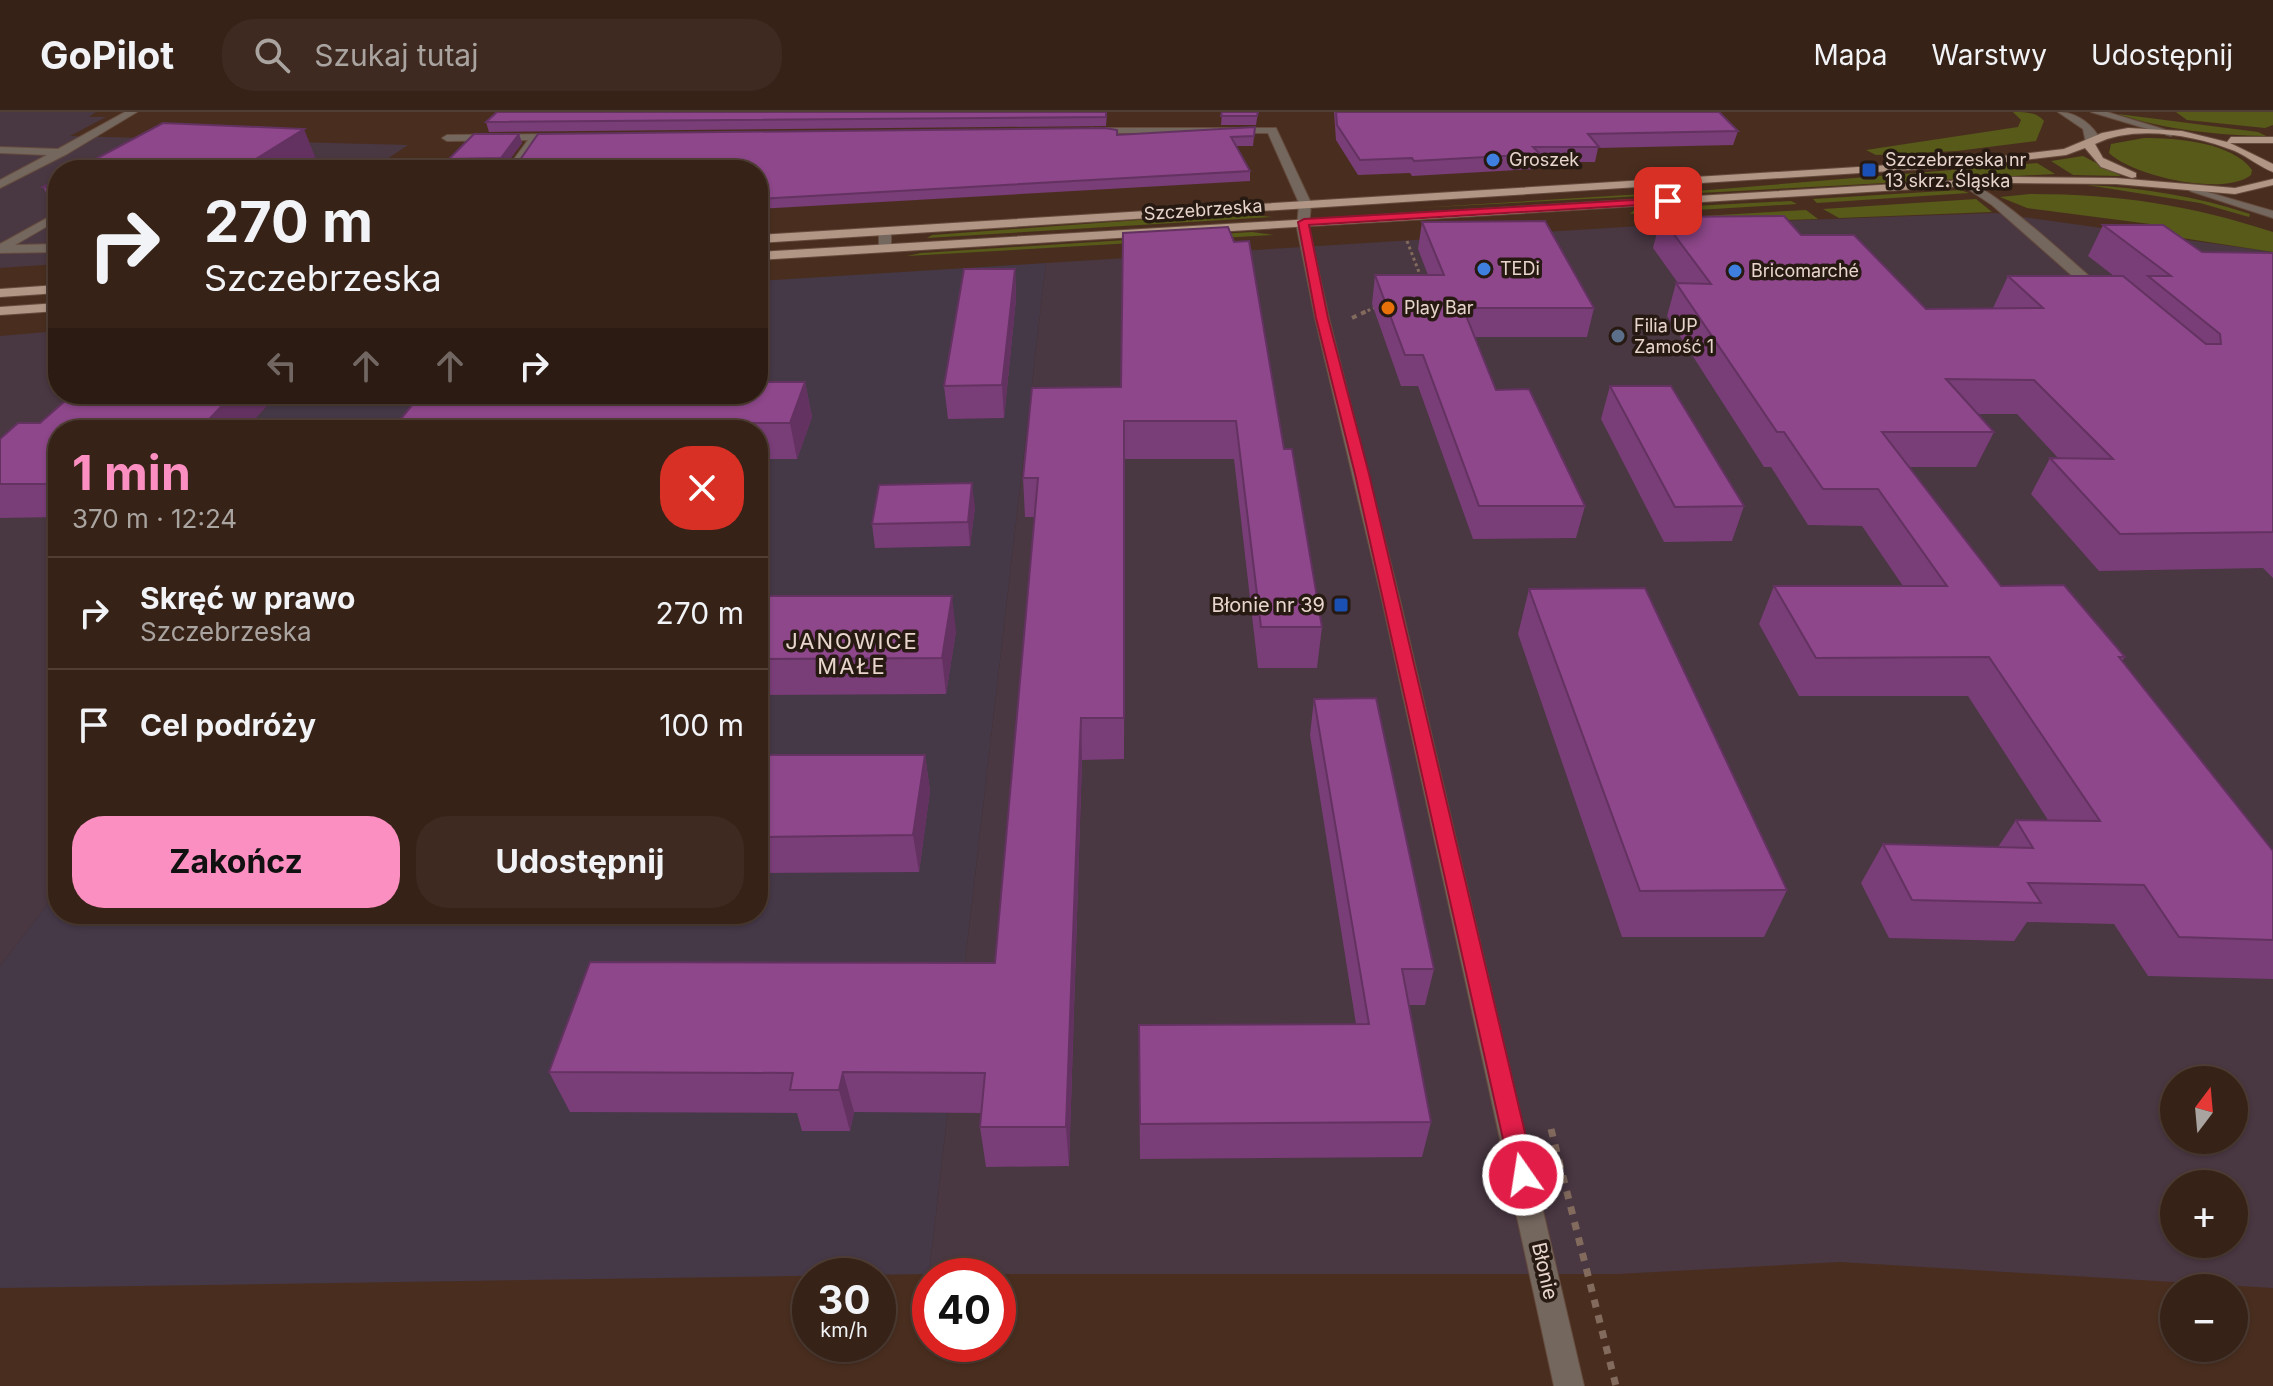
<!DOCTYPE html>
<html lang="pl">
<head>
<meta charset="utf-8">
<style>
  :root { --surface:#372217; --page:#3e2a20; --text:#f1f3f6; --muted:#aaa4a1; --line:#513f36; --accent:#fc8fc1 }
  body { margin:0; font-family:Inter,sans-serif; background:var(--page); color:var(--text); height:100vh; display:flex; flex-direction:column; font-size:30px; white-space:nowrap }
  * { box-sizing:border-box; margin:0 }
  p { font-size:26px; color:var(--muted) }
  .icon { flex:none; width:44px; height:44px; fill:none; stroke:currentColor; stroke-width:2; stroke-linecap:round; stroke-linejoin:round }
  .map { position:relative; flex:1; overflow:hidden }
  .details { position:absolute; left:48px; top:308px; width:720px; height:504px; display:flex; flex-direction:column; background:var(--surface); border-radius:32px; box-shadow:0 2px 6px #0004,0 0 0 2px var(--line) }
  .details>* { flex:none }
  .top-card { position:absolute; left:48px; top:48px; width:720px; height:244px; border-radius:32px; box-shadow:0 2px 6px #0004,0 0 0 2px var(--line); background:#372217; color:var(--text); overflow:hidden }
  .needle { width:52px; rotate:16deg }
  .buttons { position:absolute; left:2160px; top:954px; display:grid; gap:16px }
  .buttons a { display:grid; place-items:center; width:88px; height:88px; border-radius:50%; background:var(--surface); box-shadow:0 2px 6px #0004,0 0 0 2px var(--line); font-size:40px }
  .speed { position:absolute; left:792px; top:1146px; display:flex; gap:16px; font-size:40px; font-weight:700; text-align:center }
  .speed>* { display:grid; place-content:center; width:104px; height:104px; border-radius:50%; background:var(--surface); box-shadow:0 2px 6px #0004,0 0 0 2px var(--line); line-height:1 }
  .speed small { font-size:20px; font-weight:400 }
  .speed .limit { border:12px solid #d22; background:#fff; color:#111 }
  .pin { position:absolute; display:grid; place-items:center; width:68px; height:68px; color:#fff; margin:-34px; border-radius:16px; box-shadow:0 4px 12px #0006 }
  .me { position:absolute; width:88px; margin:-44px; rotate:347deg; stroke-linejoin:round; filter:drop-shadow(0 0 6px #0008) }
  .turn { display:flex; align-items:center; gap:28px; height:168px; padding:0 24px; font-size:36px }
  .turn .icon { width:104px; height:104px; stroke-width:2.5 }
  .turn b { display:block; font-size:56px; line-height:68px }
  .lanes { display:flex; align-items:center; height:76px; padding:0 24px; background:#0003; justify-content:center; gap:40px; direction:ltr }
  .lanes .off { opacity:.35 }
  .round { display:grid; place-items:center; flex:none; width:84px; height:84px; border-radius:32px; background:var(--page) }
  .overview { display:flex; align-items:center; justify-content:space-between; height:136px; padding:0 24px }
  h1 { font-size:48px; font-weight:700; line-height:60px; color:var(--accent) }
  .cta { display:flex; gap:16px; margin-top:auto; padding:16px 24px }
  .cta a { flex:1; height:92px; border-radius:32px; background:var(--accent); color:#111; font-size:32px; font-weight:700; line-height:92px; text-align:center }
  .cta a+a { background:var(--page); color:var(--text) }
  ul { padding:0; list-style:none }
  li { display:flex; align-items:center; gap:24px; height:112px; padding:0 24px; border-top:2px solid var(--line) }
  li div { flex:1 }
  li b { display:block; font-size:30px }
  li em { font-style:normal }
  header { display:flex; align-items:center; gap:48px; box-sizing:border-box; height:112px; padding:0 40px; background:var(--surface); border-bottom:2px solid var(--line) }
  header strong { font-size:38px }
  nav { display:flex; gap:44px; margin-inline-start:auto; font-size:28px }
  .search { width:560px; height:72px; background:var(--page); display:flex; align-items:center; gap:20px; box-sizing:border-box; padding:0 28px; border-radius:32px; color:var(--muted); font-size:30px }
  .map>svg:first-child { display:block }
  .commercial { fill:#493742; fill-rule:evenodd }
  .education { fill:#453847 }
  .green { fill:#575a19 }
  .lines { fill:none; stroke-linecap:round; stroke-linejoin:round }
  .minor-casing { stroke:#664c3e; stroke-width:2 }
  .major-casing { stroke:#664c3e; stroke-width:2 }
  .path-far2 { stroke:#826a5d; stroke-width:3; stroke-dasharray:3 3; stroke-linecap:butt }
  .path-far1 { stroke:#826a5d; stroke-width:4; stroke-dasharray:5 5; stroke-linecap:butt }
  .path { stroke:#826a5d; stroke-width:7; stroke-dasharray:8 8; stroke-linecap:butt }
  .minor { fill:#74675e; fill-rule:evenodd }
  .major { fill:#b19685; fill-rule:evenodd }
  .wall { fill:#793d77 }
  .shaded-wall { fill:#633261 }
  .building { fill:#8d478a; stroke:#633261; stroke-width:2 }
  .route { fill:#e11d48; stroke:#92132f; stroke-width:2 }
  .shop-dot { fill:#3f7fe0; stroke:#271a13; stroke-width:3 }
  .transit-dot { fill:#1a4fb4; stroke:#271a13; stroke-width:3 }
  .food-dot { fill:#e8710a; stroke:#271a13; stroke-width:3 }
  .service-dot { fill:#5c6f8a; stroke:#271a13; stroke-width:3 }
  .labels { text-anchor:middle; stroke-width:7; stroke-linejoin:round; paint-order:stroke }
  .far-poi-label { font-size:18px; fill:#e8d6cd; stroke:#271a13; text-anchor:start }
  .far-street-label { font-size:18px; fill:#e8d6cd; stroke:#271a13 }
  .poi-label { font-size:20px; fill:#e8d6cd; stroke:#271a13; text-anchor:end }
  .street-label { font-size:20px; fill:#e8d6cd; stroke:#271a13 }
  .neighbourhood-label { font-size:22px; letter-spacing:2px; fill:#e8d6cd; stroke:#271a13 }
</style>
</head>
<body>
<header>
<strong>GoPilot</strong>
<div class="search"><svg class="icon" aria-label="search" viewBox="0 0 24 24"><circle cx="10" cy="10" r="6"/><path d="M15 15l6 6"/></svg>Szukaj tutaj</div>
<nav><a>Mapa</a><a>Warstwy</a><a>Udostępnij</a></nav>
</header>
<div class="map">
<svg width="2273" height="1274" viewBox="0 0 2273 1274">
  <rect width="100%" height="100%" fill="#492e1f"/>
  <!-- commercial -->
  <g class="commercial">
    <polygon points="0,0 96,0 89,5 106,5 70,24 408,33 371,58 58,58 58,152 0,156"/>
    <path d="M1995,101L2273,140V1176L1840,1150L1618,1162H929L1046,151L1640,114ZM2174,968H2234V1028H2174ZM2174,1072H2234V1132H2174Z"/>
    <polygon points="58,219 58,282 278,282 255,308 412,314 409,318 58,318 58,778 0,854 0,224"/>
  </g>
  <!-- education -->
  <polygon class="education" points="1046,151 929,1162 0,1176 0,854 58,778 58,802 758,802 758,318 409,318 411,314 254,309 278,282 758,282 758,169"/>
  <!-- green -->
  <g class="green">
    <path d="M2013,0C2025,0 2037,0 2044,9L2036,29L1957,39L1876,43L1866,38L2018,15L2021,8Z"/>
    <polygon points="2176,0 2273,0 2273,13 2265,16 2187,8"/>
    <path d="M2118,2L2258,20L2266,24C2217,23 2165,18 2118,2Z"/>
    <path d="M2144,26C2176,26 2232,30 2252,58L2251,63C2224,85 2133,64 2109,41L2111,32Z"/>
    <polygon points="2083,44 2121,64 2073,63 2051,49"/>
    <polygon points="2037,51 2055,62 1416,96 1709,78"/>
    <path d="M2087,73C2143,76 2196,84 2250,102L2249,105L2200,91Z"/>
    <polygon points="1960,78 1969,81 1817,91 1813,87"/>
    <path d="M2030,82C2118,82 2190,93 2273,120V140L2169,124L2150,112L2027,96L2000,85Z"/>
    <polygon points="1976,87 1992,100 1839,106 1823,97"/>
    <polygon points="1791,89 1797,92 1630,102 1635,97"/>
    <polygon points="1806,98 1818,107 1639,113 1633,108"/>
    <polygon points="1235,101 1273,105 927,126 932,123"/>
    <polygon points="1252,120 1274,123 907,144 921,141"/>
  </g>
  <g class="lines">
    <!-- minor casing -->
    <g class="minor-casing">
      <g id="minor">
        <polygon points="125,0 137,0 67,42 0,76 0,68 47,43 0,41 0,35 58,37"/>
        <path d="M2058,0C2074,0 2088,9 2097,22L2094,31H2086L2083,17Z"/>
        <polygon points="2091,0 2107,0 2176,21 2171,24"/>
        <polygon points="1091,16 1276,16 1311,91 1309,116 1329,206 1400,488 1584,1274 1554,1274 1382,488 1315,206 1297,116 1299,91 1268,21 1087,21"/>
        <polygon points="563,22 567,27 539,28 517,58 506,58 528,28 447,29 442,26 447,23"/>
        <path d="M1962,69C1985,67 2081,158 2104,177V183H2094L1992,93L1962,73Z"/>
        <polygon points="2190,75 2273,99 2273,106 2190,79"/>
        <polygon points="58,100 58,108 15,133 58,132 58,140 0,141 0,132"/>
        <polygon points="885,116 891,120 891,136 885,140 879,136 879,120"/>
      </g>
    </g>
    <!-- major casing -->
    <g class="major-casing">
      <g id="major">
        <path d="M2128,16L2182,19L2227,30L2231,25H2273V31H2230L2273,52V60C2260,55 2248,45 2235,39C2194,23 2135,12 2095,32L2103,46L2136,61V65L2132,66L2101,55L2085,36L2066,43L1970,54L758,131V123L1970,48L2064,37L2102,21Z"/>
        <polygon points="2014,65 2116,66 2235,76 2273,67 2273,73 2235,82 2116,72 2014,71 758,148 758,140"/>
        <polygon points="58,173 58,181 0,185 0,177"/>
        <polygon points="58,191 58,199 0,203 0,195"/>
      </g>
    </g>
    <!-- path-far2 -->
    <g class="path-far2">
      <polyline points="1407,129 1422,168"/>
      <polyline points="1362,201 1379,194"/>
    </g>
    <!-- path-far1 -->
    <polyline class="path-far1" points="1352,206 1367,199"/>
    <!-- path -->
    <polyline class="path" points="1551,1017 1616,1274"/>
    <!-- minor -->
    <use href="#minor" class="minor"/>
    <!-- major -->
    <use href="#major" class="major"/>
  </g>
  <!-- wall -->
  <g class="wall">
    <polygon points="497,0 1107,0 1106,14 489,20 486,10"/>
    <polygon points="1222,0 1258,0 1256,13 1221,13"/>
    <polygon points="1334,0 1719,0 1738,19 1733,33 1598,36 1595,50 1538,50 1537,57 1412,64 1410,61 1358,63 1336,28"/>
    <polygon points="1255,15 1253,34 1236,34 1250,59 1250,69 758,97 758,58 513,58"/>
    <polygon points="519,22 522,31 504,55 452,57 449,47"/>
    <polygon points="58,67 58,103 43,75"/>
    <polygon points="1661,105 1801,123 1926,197 1993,196 2008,164 2114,164 2088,144 2103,113 2202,140 2273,141 2273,466 2263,456 2099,459 2031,382 2050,346 2059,347 2017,302 1978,302 1994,320 1976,355 1909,355 2001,474 2125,545 2122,549 2273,739 2273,867 2148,864 2114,812 2027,810 2014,829 1889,826 1861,771 1883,732 1998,735 2016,708 2048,708 1968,584 1799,584 1759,512 1774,474 1903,474 1862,414 1808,413 1771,355 1764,355 1667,204 1676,171 1678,171 1653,136"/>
    <polygon points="1422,110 1594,196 1587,225 1474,225 1496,278 1585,394 1576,426 1473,427 1418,274 1401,274 1372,192 1375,163 1428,163 1418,137"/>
    <polygon points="1123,121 1284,337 1322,515 1317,556 1258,556 1234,347 1125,347 1124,647 1082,648 1069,1054 986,1055 980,1015 982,1001 854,1000 850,1019 802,1019 797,1001 570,1000 549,960 995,851 1035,405 1025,405 1023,366 1121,275"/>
    <polygon points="1015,157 1016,187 1004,306 948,307 944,274"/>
    <polygon points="805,270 812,305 797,347 758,347 758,318 392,318"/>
    <polygon points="1610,274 1744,394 1732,429 1664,430 1601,307"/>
    <polygon points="73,282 270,282 273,287 245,318 58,318 58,405 0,406 0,327 40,311"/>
    <polygon points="975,395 970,434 875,436 872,412"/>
    <polygon points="1529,477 1787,778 1764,825 1622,825 1518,522"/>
    <polygon points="758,484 956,519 946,582 758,583"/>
    <polygon points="1314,587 1434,857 1425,893 1409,893 1431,1010 1422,1045 1140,1047 1139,949 1356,912 1310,623"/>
    <polygon points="758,643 925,643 930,679 919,760 758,761"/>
  </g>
  <!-- shaded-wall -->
  <g class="shaded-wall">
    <polygon points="304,17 318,52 308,58 238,58"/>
    <polygon points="519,22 522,31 504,55 501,46"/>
    <polygon points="1015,157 1016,187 1004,306 1002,273"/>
    <polygon points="805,270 812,305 797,347 790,311"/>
    <polygon points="233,282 270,282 273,287 245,318 199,318"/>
    <polygon points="972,371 975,395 970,434 968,410"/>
    <polygon points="952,484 956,519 946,582 942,546"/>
    <polygon points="1081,606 1082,648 1069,1054 1066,1015"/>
    <polygon points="925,643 930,679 919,760 913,723"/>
    <polygon points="843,960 854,1000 850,1019 839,978"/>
  </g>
  <!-- building -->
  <g class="building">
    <polygon points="497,0 1106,0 1106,5 486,10"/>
    <polygon points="1222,0 1258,0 1257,4 1221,4"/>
    <polygon points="1336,0 1719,0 1738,19 1588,22 1599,35 1533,35 1540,42 1414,49 1412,46 1360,48 1337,13"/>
    <polygon points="163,11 304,17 238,58 75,58"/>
    <polygon points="1255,15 1254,24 1231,25 1250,59 758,87 758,58 513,58 538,22 1105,16 1117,18 1117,23"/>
    <polygon points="474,22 519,22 501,46 449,47"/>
    <polygon points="58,67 58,76 43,75"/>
    <polygon points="1784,104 1801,123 1854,123 1926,197 2043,196 2008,164 2123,164 2206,232 2221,232 2220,222 2148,164 2171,164 2103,113 2163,113 2202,140 2273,141 2273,420 2120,422 2050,346 2113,347 2034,268 1946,267 1994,320 1882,320 2001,474 2064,473 2125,545 2119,545 2273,739 2273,828 2179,825 2144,773 2028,771 2041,791 1912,788 1883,732 2033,736 2016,708 2100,709 1989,545 1816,546 1774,474 1947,474 1878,377 1823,377 1784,320 1777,320 1676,171 1711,172 1661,105"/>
    <polygon points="1545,109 1594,196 1463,196 1496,278 1529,277 1585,394 1479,394 1423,243 1405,243 1375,163 1444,163 1422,110"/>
    <polygon points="1228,115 1234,130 1249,129 1284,337 1292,337 1322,515 1261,515 1236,309 1124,309 1124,606 1081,606 1066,1015 980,1015 985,961 843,960 839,978 790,978 793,961 549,960 590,850 995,851 1038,366 1023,366 1032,276 1121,275 1123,121"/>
    <polygon points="964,157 1015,157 1002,273 944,274"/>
    <polygon points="758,270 805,270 790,311 655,311 652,318 576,318 579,311 466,312 461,318 392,318 421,282 758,282"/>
    <polygon points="1610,274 1671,274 1744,394 1675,395"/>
    <polygon points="73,282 233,282 199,318 58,318 58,372 0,372 0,327 18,311 40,311"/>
    <polygon points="972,371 968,410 872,412 879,373"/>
    <polygon points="1645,476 1787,778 1640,779 1529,477"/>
    <polygon points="758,484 952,484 942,546 758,547"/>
    <polygon points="1376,586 1434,857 1402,857 1431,1010 1140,1012 1139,913 1369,912 1314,587"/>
    <polygon points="758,643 925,643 913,723 758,725"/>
  </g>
  <!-- route -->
  <polygon class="route" points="1668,86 1672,91 1309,113 1328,206 1369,362 1535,1063 1531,1071 1523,1074 1514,1071 1511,1063 1355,362 1316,206 1298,110 1304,107"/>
  <!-- markers -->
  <g class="shop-dot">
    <circle cx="1493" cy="48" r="8"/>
    <circle cx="1484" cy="157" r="8"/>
    <circle cx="1735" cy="159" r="8"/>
  </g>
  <g class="transit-dot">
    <rect x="1861" y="50" width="16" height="16" rx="4"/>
    <rect x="1333" y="485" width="16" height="16" rx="4"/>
  </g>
  <circle class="food-dot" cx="1388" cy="196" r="8"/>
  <circle class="service-dot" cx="1618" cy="224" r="8"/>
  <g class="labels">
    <!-- far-poi labels -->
    <g class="far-poi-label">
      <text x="1509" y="54">Groszek</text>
      <text x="1885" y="54">Szczebrzeska nr<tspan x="1885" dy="21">13 skrz. Śląska</tspan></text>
      <text x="1500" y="163">TEDi</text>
      <text x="1751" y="165">Bricomarché</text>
      <text x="1404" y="202">Play Bar</text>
      <text x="1634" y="220">Filia UP<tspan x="1634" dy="21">Zamość 1</tspan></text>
    </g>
    <!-- far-street labels -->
    <g class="far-street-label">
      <text transform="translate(1203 98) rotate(-4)" y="6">Szczebrzeska</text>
    </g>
    <!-- poi labels -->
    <g class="poi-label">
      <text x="1325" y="500">Błonie nr 39</text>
    </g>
    <!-- street labels -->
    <g class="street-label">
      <text transform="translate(1545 1159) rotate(77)" y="7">Błonie</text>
    </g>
    <!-- neighbourhood labels -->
    <g class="neighbourhood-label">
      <text x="852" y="537">JANOWICE<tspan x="852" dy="25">MAŁE</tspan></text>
    </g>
  </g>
</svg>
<div class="buttons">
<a><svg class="needle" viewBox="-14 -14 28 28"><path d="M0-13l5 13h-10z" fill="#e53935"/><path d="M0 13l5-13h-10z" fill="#aaa4a1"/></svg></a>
<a>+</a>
<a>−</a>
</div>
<div class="speed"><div>30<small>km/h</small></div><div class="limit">40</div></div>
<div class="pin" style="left:1668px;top:89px;background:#d93025"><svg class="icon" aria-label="arrive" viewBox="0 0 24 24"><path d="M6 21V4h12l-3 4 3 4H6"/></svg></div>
<svg class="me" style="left:1523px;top:1063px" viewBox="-20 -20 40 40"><circle r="17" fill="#e11d48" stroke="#fff" stroke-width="3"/><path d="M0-11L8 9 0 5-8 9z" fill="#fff"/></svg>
<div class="top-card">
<div class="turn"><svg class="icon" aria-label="right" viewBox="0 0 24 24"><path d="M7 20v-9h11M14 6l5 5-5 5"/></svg><div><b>270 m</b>Szczebrzeska</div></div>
<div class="lanes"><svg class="icon off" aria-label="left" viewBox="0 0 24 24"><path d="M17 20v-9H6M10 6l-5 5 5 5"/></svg><svg class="icon off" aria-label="ahead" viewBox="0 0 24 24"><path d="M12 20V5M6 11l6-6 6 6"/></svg><svg class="icon off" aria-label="ahead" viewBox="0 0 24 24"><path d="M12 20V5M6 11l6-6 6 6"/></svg><svg class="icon" aria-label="right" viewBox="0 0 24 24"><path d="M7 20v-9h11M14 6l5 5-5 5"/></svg></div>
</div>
<section class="details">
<div class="overview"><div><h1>1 min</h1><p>370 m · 12:24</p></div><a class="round" style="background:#d93025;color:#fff"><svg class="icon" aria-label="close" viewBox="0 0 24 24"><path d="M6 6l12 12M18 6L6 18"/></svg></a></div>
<ul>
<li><svg class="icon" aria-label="right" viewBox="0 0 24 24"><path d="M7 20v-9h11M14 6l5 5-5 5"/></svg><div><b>Skręć w prawo</b><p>Szczebrzeska</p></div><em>270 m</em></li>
<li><svg class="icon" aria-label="arrive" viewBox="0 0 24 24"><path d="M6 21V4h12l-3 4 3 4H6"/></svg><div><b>Cel podróży</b></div><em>100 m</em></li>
</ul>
<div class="cta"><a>Zakończ</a><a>Udostępnij</a></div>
</section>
</div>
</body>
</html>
